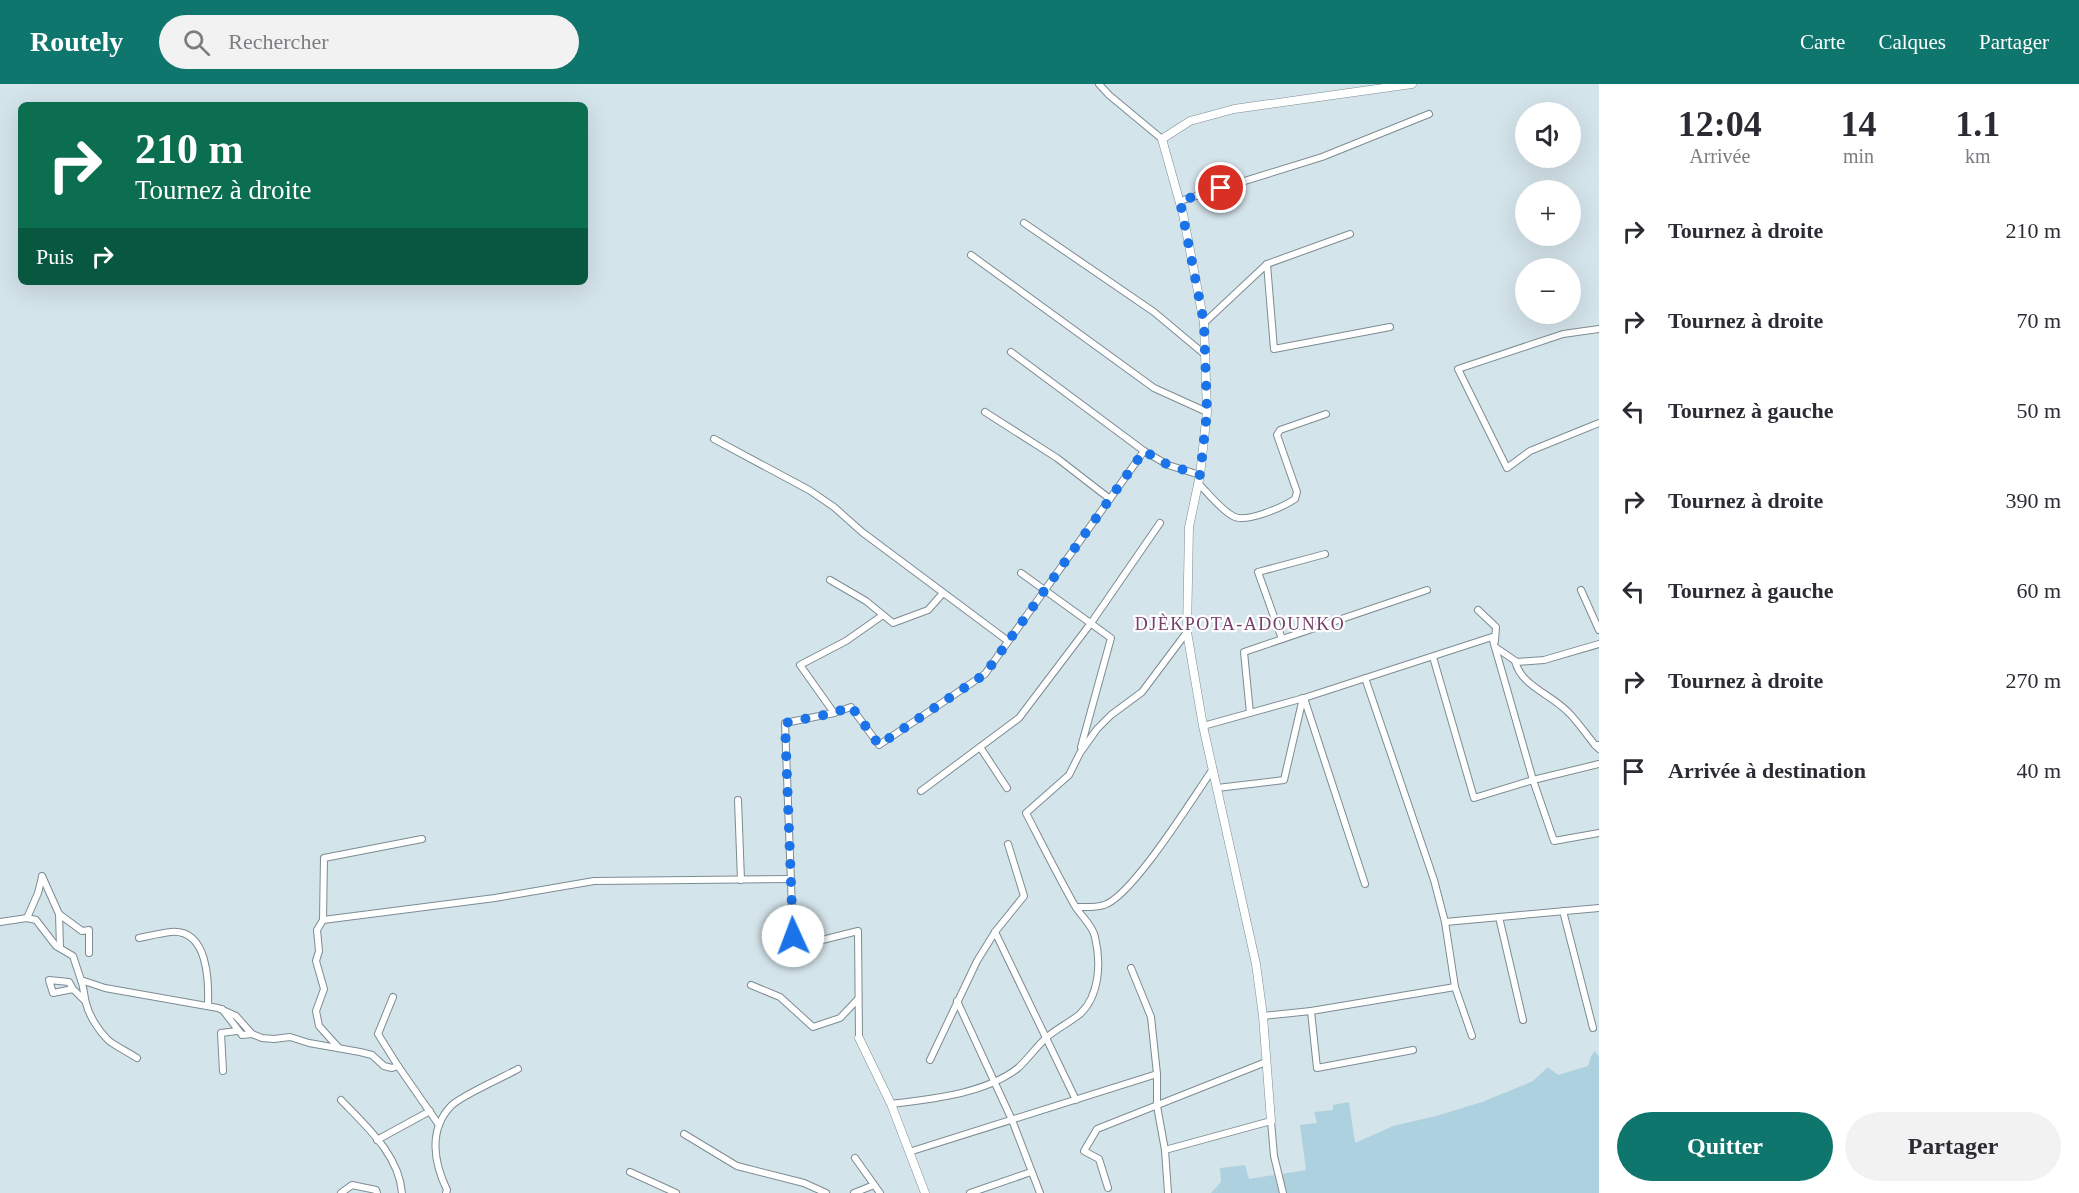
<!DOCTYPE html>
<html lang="fr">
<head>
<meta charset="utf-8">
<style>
  :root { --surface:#fff; --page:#f2f2f3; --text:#2b2b33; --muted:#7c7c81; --accent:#0f766e }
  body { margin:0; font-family:"Times New Roman",serif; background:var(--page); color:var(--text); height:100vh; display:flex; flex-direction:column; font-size:22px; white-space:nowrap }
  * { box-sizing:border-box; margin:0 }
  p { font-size:20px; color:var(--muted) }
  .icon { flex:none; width:33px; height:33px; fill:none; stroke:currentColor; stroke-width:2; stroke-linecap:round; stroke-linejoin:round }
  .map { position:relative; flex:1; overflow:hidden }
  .drawer { display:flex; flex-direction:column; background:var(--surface); width:480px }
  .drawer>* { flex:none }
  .guide { position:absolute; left:18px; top:18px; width:570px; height:183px; border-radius:9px; box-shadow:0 6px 24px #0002; background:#0b6e4f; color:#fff; overflow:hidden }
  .controls { position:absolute; left:1515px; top:18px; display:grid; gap:12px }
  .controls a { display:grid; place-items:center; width:66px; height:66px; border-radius:50%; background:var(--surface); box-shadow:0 6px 24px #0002; font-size:30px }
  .pin { position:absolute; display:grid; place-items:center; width:51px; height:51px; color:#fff; margin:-26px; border:3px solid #fff; border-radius:50%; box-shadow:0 2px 6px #0007 }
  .me { position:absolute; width:66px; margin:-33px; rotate:358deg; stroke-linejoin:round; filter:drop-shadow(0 0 4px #0008) }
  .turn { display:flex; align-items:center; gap:21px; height:126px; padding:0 18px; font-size:27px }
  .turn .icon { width:78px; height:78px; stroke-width:2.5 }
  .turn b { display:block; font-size:42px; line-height:51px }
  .then { display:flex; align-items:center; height:57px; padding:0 18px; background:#0003; gap:12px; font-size:22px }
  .eta { display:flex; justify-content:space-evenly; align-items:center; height:102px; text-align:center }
  .eta b { font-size:36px; font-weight:800; line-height:42px }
  .action { display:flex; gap:12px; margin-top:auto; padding:12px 18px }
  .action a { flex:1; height:69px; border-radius:36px; background:var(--accent); color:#fff; font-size:24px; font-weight:800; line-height:69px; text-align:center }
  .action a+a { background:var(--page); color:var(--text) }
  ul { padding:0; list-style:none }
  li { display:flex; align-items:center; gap:18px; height:90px; padding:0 18px }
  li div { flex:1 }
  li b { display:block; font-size:22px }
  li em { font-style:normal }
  header { display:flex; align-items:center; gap:36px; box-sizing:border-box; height:84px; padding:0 30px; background:var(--accent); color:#fff }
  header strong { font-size:28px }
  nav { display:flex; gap:33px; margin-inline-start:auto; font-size:21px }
  .search { width:420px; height:54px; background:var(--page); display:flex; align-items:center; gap:15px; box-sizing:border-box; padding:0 21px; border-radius:33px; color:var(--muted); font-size:22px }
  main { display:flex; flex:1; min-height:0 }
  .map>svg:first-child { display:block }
  .green { fill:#aed1df }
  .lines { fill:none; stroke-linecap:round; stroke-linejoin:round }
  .minor-casing { stroke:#7d8c92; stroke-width:8 }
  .tertiary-casing { stroke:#7d8c92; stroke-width:9 }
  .minor { stroke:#fff; stroke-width:6 }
  .tertiary { stroke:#fff; stroke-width:8 }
  .route { stroke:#1a73e8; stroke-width:10; stroke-dasharray:0 18 }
  .labels { text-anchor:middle; stroke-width:4.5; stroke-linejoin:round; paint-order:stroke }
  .quarter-label { font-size:18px; letter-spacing:1.5px; fill:#753e6c; stroke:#fff }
</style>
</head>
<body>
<header>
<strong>Routely</strong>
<div class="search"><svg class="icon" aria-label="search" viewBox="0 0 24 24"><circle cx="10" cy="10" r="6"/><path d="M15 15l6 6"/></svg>Rechercher</div>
<nav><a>Carte</a><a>Calques</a><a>Partager</a></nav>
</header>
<main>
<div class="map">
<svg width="1599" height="1109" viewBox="0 0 1599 1109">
  <rect width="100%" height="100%" fill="#d4e4eb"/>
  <!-- green -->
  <g class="green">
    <polygon points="1595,967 1599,973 1599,1109 1287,1109 1282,1090 1306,1086 1300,1041 1317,1039 1314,1028 1333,1026 1333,1021 1349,1018 1355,1059 1393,1042 1436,1032 1482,1018 1533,997 1548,983 1558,991 1588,982 1591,972"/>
    <polygon points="1245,1081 1249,1095 1274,1091 1279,1109 1211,1109 1221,1098 1220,1084"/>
  </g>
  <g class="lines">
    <!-- minor casing -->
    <g class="minor-casing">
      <g id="minor">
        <polyline points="1099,0 1109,11 1162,55"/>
        <polyline points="1180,117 1322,73 1429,30"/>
        <polyline points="1024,139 1154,228 1203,269"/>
        <polyline points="971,171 1154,304 1207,328"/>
        <polyline points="1267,180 1274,265 1390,243"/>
        <polyline points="1204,239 1267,180 1350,150"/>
        <polyline points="1599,245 1563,250 1458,285 1507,384 1530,367 1599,339"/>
        <polyline points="1011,268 1144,367 1168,381 1200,391"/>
        <polyline points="985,328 1057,374 1110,415"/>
        <polyline points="714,355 809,406 834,423 862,448 1008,557"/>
        <path d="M1198,399C1208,409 1221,426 1233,432C1245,440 1283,423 1295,415L1297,408L1277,351L1280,346L1326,330"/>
        <polyline points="1021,489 1111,554 1081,663"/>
        <polyline points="830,496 866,517 893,539 928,526 943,509"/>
        <polyline points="1581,506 1599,546"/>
        <polyline points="1478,526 1496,543 1495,557"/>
        <polyline points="1282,555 1258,488 1325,470"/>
        <polyline points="1495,563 1517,578 1544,576 1599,560"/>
        <polyline points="1433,573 1474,714 1533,696 1599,680"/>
        <path d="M1515,577C1521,602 1551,610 1568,628C1578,638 1586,650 1595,661"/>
        <polyline points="1365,594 1434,796 1445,838 1455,903 1472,952"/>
        <polyline points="1304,614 1365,800"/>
        <polyline points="834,629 800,581 846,557 883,531"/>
        <polyline points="1250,629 1244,568 1427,506"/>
        <polyline points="1203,642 1304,614 1492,553 1533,696 1554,757 1599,749"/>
        <polyline points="1599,661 1595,661 1599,665"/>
        <polyline points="980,663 1007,704"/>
        <polyline points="1217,704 1284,696 1303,614"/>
        <polyline points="921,707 1019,634 1091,539 1160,439"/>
        <polyline points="738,716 741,796"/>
        <polyline points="42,792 59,830 60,864"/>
        <path d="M1076,823C1085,823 1095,824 1104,821C1132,813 1194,712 1213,685"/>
        <polyline points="1563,827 1593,944"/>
        <polyline points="59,830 82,847 89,846 89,869"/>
        <polyline points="1499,833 1523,936"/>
        <polyline points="27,834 38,809 42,793"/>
        <polyline points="323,836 495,814 594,797 791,795"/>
        <polyline points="0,838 27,834 36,836 56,862 73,872 81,896 105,904 218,924 236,932 252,950 262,954 274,955 290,953 309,959 360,968 372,971 384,982 392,984 398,982 439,1041"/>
        <polyline points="1445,838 1599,824"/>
        <polyline points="995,848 1076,1016"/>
        <path d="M139,854C149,852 161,849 171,848C208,845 209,897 208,922"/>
        <polyline points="1131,884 1151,933 1157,990 1157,1022 1165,1066 1168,1109"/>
        <path d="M81,896C84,904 84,912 86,919C89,932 99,947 108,956C115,962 128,968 137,974"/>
        <polyline points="751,901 780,913 813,943 840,934 858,915"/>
        <polyline points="73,905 53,909 49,896 69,898 73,905 85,917"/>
        <polyline points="393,913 378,950 398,982"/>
        <polyline points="957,917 1012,1036 1040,1109"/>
        <polyline points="222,925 242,951 252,950"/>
        <polyline points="1311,927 1317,984 1413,966"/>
        <polyline points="1263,932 1311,927 1455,903"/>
        <polyline points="859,954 858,847 802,861 793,852 785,639 834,629 851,623 879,661 985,590 1144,367"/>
        <polyline points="338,963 319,942 316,927 324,905 316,877 319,867 317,846 323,836 324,774 422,755"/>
        <polyline points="930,976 977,877 995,848 1024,812 1008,760"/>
        <polyline points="223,987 221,949 237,947"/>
        <path d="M341,1016C367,1043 399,1071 402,1109"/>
        <path d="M891,1020C931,1015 985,1010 1018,984C1028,975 1036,963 1046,954C1056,945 1069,939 1080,930C1100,911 1101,878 1095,853C1093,842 1081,832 1075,822C1058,792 1042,760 1026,729L1069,691L1080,669L1097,645L1111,631L1142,608L1187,548"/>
        <polyline points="684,1050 737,1082 804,1099 826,1109"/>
        <polyline points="377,1056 430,1027"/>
        <polyline points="1165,1066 1271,1037 1274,1072 1283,1109"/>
        <polyline points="909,1068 1157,990"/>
        <polyline points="855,1074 880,1109"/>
        <polyline points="630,1088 676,1109"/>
        <polyline points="1108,1104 1099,1075 1084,1067 1097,1045 1266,978"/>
        <polyline points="341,1109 352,1101 376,1106 377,1109"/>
        <path d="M446,1109L447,1106C434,1079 428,1046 451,1022C460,1012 504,993 518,985"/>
        <polyline points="854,1109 874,1101"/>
        <polyline points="970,1109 1031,1088"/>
      </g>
    </g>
    <!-- tertiary casing -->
    <g class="tertiary-casing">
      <g id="tertiary">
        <polyline points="859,954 891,1020 925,1109"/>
        <polyline points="1271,1037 1263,932 1256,880 1203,642 1187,548 1189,443 1200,391 1207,328 1204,239 1183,130 1162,55 1190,37 1234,25 1412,0"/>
      </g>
    </g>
    <!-- minor -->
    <use href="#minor" class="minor"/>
    <!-- tertiary -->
    <use href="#tertiary" class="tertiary"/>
  </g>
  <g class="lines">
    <!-- route -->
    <polyline class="route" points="793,852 785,639 834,629 851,622 879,661 985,590 1144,367 1168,381 1200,391 1207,328 1204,239 1180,117 1221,104"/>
  </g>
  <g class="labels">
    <!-- quarter labels -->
    <g class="quarter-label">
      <text x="1240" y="546">DJÈKPOTA-ADOUNKO</text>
    </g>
  </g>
</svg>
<div class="controls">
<a><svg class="icon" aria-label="sound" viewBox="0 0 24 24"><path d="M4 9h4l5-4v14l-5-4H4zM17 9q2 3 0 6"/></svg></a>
<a>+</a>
<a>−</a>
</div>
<div class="pin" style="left:1221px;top:104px;background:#d93025"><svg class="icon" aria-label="arrive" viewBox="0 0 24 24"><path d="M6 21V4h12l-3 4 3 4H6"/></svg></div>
<svg class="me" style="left:793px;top:852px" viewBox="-20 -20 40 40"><circle r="19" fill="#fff"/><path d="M0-13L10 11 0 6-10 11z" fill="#1a73e8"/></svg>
<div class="guide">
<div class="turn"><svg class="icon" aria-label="right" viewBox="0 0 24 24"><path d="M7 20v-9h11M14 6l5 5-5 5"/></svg><div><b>210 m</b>Tournez à droite</div></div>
<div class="then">Puis<svg class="icon" aria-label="right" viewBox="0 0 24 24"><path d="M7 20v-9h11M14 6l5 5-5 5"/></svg></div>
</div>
</div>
<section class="drawer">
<div class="eta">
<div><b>12:04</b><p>Arrivée</p></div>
<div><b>14</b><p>min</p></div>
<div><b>1.1</b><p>km</p></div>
</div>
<ul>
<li><svg class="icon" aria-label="right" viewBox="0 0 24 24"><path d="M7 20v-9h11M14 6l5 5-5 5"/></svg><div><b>Tournez à droite</b></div><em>210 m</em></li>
<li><svg class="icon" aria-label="right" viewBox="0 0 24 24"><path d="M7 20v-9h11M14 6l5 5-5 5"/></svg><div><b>Tournez à droite</b></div><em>70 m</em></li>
<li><svg class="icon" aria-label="left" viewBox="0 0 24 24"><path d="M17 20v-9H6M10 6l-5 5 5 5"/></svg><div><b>Tournez à gauche</b></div><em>50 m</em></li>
<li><svg class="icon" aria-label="right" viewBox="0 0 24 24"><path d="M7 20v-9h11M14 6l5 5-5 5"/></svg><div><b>Tournez à droite</b></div><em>390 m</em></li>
<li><svg class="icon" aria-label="left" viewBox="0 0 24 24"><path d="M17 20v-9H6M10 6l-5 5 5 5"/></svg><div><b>Tournez à gauche</b></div><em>60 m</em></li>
<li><svg class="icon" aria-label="right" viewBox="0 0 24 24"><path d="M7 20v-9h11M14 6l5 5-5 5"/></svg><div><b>Tournez à droite</b></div><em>270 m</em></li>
<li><svg class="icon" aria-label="arrive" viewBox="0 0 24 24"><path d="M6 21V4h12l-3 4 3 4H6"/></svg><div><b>Arrivée à destination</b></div><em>40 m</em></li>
</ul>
<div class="action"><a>Quitter</a><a>Partager</a></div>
</section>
</main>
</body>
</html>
